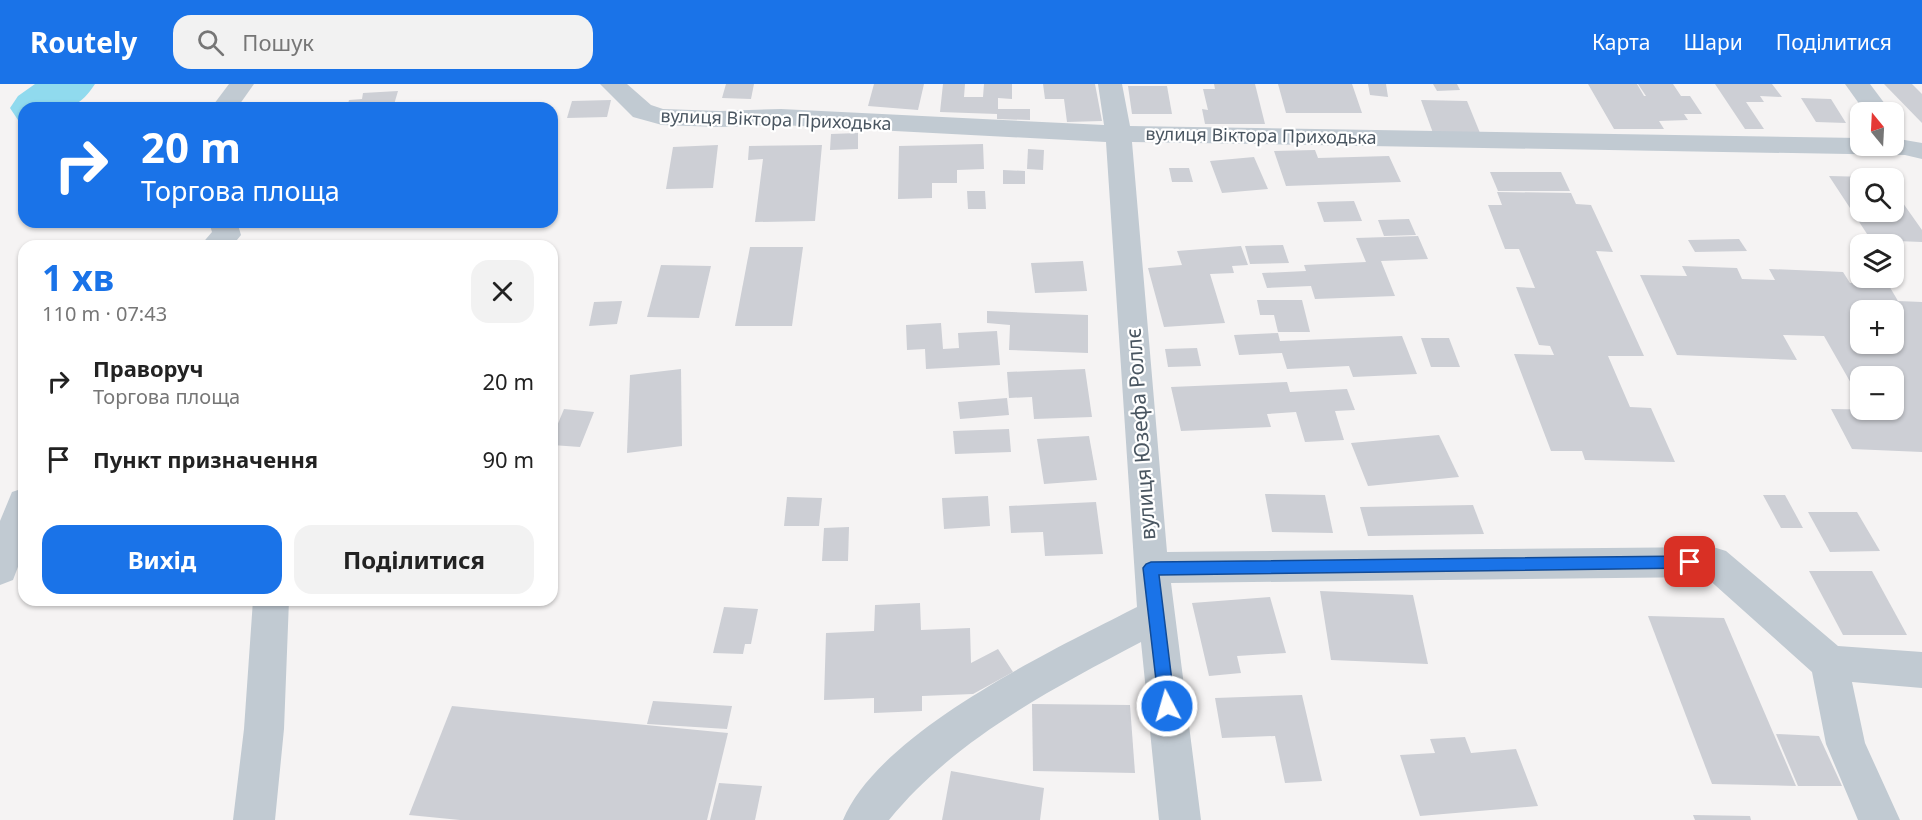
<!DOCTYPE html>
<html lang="uk">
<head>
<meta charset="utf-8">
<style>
  :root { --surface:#fff; --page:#f2f2f2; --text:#222; --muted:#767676; --accent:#1a73e8 }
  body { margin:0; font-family:"Noto Sans",sans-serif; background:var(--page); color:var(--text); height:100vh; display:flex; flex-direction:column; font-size:22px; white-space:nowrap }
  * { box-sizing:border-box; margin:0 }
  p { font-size:20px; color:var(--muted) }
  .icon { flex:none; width:33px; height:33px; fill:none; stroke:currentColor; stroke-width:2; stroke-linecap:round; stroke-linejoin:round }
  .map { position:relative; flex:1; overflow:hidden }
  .panel { position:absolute; left:18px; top:156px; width:540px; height:366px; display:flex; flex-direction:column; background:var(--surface); border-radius:18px; box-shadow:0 2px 4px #0004 }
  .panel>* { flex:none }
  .banner { position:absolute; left:18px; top:18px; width:540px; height:126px; border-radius:18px; box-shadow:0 2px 4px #0004; background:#1a73e8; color:#fff; overflow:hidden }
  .needle { width:39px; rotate:342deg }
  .controls { position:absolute; left:1850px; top:18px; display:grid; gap:12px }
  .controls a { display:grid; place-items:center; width:54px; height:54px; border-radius:12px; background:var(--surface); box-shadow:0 2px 4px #0004; font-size:30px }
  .pin { position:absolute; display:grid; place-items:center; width:51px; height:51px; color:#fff; margin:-26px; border-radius:12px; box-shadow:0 3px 9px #0006 }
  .me { position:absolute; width:66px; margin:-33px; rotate:354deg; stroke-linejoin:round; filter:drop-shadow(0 0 4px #0008) }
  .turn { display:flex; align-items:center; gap:21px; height:126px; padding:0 24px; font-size:27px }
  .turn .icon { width:78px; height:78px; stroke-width:2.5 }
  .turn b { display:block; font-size:42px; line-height:51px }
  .round { display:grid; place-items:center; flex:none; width:63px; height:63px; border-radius:18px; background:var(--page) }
  .summary { display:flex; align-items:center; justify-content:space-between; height:102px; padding:0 24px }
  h1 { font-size:36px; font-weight:700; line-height:45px; color:var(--accent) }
  .button { display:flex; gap:12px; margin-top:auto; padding:12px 24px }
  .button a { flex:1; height:69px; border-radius:18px; background:var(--accent); color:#fff; font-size:24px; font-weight:700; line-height:69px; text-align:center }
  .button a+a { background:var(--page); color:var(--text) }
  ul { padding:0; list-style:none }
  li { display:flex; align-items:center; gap:18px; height:78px; padding:0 24px }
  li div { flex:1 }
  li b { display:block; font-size:22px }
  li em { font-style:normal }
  header { display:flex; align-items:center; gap:36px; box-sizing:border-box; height:84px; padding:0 30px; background:var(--accent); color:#fff }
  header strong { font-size:28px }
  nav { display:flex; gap:33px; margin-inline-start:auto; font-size:21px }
  .search { width:420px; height:54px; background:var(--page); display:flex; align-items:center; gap:15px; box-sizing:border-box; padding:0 21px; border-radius:18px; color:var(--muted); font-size:22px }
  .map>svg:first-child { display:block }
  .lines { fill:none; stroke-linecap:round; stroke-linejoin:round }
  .river { fill:#90daee; fill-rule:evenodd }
  .building { fill:#cdcfd5; fill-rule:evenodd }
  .minor { fill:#c1cad2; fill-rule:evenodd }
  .route { fill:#1a73e8; stroke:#114b97; stroke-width:1.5 }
  .labels { text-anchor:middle; stroke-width:4.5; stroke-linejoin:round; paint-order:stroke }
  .far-street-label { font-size:18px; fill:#4a5661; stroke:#fff }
  .street-label { font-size:21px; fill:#4a5661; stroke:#fff }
</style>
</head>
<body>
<header>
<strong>Routely</strong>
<div class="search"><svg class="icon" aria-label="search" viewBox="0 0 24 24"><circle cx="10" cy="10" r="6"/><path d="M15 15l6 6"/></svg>Пошук</div>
<nav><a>Карта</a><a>Шари</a><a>Поділитися</a></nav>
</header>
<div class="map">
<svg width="1922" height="736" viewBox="0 0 1922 736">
  <rect width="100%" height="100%" fill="#f5f3f3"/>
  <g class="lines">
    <!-- river -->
    <path class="river" d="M35,0H95C74,32 59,24 24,24V37L18,36L10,24L18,12Z"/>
  </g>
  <!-- building -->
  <g class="building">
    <polygon points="726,0 754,0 751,15 722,14"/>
    <polygon points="874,0 924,0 918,26 868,22"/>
    <polygon points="943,0 965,0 964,13 983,13 984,0 1012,0 1012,15 998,14 998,25 1030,25 1030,36 997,35 997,30 940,28"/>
    <polygon points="1043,0 1095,0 1102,37 1067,38 1064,15 1045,15"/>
    <polygon points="1214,0 1255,0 1265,40 1205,40 1202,25 1208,26 1203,5 1215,5"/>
    <polygon points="1278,0 1352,0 1362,29 1286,29"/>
    <polygon points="1368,0 1386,0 1388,13 1370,11"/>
    <polygon points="1433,0 1457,0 1460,6 1437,7"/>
    <polygon points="1588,0 1637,0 1644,12 1646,12 1638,0 1673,0 1681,12 1690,12 1702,30 1684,30 1688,36 1659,37 1664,45 1614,45"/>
    <polygon points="1715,0 1772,0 1782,13 1760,12 1764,18 1746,18 1764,45 1745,45"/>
    <polygon points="1884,0 1912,0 1922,10 1922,39"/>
    <polygon points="1128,2 1167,2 1172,30 1132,30"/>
    <polygon points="398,7 393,24 347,24 349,16 362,15 363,9"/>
    <polygon points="1801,14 1831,15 1846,39 1816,38"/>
    <polygon points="611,16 607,33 567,34 572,17"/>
    <polygon points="1421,16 1467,17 1480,49 1433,49"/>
    <polygon points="858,49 858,65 830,66 831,50"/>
    <polygon points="983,60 984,85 957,86 957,99 932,99 932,114 898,115 899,62"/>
    <polygon points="718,61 713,104 666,105 673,63"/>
    <polygon points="822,61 815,137 755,138 763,75 748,76 749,62"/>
    <polygon points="1028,65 1044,66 1043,86 1027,85"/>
    <polygon points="1315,66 1318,74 1389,72 1401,98 1286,102 1274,67"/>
    <polygon points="1254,73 1268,105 1222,109 1210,77"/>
    <polygon points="1169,84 1189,84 1193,98 1172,98"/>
    <polygon points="1003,86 1025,87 1025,100 1003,100"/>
    <polygon points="1490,88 1561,88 1570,107 1498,107"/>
    <polygon points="1829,92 1870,93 1870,94 1860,94 1860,128 1893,128 1893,105 1922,146 1922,158 1871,156"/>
    <polygon points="967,107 985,107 986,125 968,125"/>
    <polygon points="1497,108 1571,109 1576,120 1591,121 1613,168 1596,167 1644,272 1608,272 1630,323 1651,324 1675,378 1585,376 1582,367 1551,367 1514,270 1554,271 1550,262 1539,261 1516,203 1535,204 1519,165 1505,165 1488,121 1502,121"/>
    <polygon points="1354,117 1362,137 1324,138 1317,118"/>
    <polygon points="1409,135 1416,151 1384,152 1378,136"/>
    <polygon points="1418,152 1428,175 1381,177 1395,212 1315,215 1311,202 1267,204 1262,189 1306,187 1304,181 1366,178 1356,154"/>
    <polygon points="1739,155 1747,167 1695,168 1688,156"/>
    <polygon points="1283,161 1289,179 1250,180 1245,162"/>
    <polygon points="1241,162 1248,181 1232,182 1234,189 1210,190 1225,239 1164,243 1148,184 1182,181 1177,167"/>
    <polygon points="750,163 803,163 792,242 735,242"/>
    <polygon points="1083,177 1087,207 1035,209 1031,179"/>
    <polygon points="661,181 711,182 699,234 647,233"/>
    <path d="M1682,182L1737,184L1742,195L1775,196L1769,185L1843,188L1850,199L1888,200L1898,217L1922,218V368L1852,365L1831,325L1893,326V292H1860V315L1824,252L1783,251L1797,276L1677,271L1640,191L1687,192ZM1860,226H1893V260H1860Z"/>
    <polygon points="1257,216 1302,216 1310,248 1278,248 1274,231 1260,231"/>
    <polygon points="622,217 617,240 589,242 594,218"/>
    <polygon points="987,227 1088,231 1088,269 1009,266 1010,241 987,239"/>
    <polygon points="941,239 943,265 959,264 958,249 997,247 1000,281 926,285 925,265 907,266 906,241"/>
    <polygon points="1278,249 1280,257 1402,252 1417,290 1353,293 1349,282 1287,285 1282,269 1239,271 1234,251"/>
    <polygon points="1421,254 1449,254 1460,283 1431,283"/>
    <polygon points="1197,264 1201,282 1168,283 1165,265"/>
    <polygon points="681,285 682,362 627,369 630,291"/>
    <polygon points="1085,285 1092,333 1034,335 1032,313 1009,314 1007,288"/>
    <polygon points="1287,298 1290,308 1347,305 1355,326 1335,327 1344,356 1305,358 1296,328 1267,330 1271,343 1181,347 1171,303"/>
    <polygon points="1007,314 1009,331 960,335 958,318"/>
    <polygon points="564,325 594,328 580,363 552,361 552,354"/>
    <polygon points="1009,345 1011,368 955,370 953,347"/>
    <polygon points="1439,351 1459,393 1368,402 1351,359"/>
    <polygon points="1089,352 1097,396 1044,400 1037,355"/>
    <polygon points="1265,410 1325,411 1333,449 1272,448"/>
    <polygon points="1763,411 1785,411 1803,444 1781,444"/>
    <polygon points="988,412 990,442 944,445 942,414"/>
    <polygon points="787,413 822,414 819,442 784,442"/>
    <polygon points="1096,418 1103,470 1045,472 1043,448 1011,449 1009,422"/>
    <polygon points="1473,421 1484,450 1368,452 1360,423"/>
    <polygon points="1808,428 1857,428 1880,467 1830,468"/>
    <polygon points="849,443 848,477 822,477 824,444"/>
    <polygon points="1809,487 1872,487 1907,551 1843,551"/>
    <polygon points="1320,507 1413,511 1428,580 1331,576"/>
    <polygon points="1270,513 1286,569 1237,572 1241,589 1209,592 1192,519"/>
    <polygon points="920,519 921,546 970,544 971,579 998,565 1013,588 973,610 922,612 922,627 874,629 874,614 824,616 826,549 874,547 875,521"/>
    <polygon points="724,523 758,525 751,560 745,560 743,570 713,569"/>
    <polygon points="1648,532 1724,534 1796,702 1712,700"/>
    <polygon points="1302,611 1322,697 1285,699 1275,652 1222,654 1215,614"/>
    <polygon points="653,617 732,622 727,645 647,640"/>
    <polygon points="1032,620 1130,621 1135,689 1033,687"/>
    <polygon points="452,622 728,649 707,736 460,736 409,731"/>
    <polygon points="1776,650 1819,652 1842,702 1798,702"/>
    <polygon points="1465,653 1471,669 1516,665 1538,722 1420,732 1400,671 1435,669 1430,655"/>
    <polygon points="951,687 1044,704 1040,736 942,736"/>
    <polygon points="719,699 762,702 755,736 710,736"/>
    <polygon points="1693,731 1750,732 1751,736 1695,736"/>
  </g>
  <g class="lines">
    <!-- minor -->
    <g class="minor">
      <polygon points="229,0 254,0 237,24 211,24"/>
      <path d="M600,0H627L651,21L663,25L720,27L781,25L1104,41L1098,0H1122L1130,42L1860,54V62H1893V54L1922,59V75L1905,71L1132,58L1167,468L1713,463L1726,467L1838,562L1922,568V604L1852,598L1865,659L1900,736H1858L1826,660L1812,588L1706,493L1171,499L1201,736H1159L1141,558C1050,606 955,655 889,736H843C880,647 1053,566 1137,523L1106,58L781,41L720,43L662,41L633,33Z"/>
      <polygon points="1845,0 1870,0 1891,28 1865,28"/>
      <polygon points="209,138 237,138 241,151 232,162 200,162 212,148"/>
      <polygon points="24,404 24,467 13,496 0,501 0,437 12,408"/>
      <polygon points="253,516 289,516 284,645 275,736 233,736 244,645"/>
    </g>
  </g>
  <!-- route -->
  <polygon class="route" points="1690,472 1695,474 1697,478 1695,483 1690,484 1159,491 1175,622 1173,628 1167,630 1161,628 1159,622 1143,484 1146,480 1151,478"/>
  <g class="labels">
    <!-- far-street labels -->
    <g class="far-street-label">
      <text transform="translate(776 36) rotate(2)" y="6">вулиця Віктора Приходька</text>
      <text transform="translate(1261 52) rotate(1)" y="6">вулиця Віктора Приходька</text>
    </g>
    <!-- street labels -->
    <g class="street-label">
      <text transform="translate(1141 350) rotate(-94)" y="7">вулиця Юзефа Роллє</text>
    </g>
  </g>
</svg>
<div class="controls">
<a><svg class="needle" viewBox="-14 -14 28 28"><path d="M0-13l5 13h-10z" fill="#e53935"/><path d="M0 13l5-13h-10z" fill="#767676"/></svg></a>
<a><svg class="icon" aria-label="search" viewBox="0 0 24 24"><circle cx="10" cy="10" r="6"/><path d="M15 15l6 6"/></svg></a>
<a><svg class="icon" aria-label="layers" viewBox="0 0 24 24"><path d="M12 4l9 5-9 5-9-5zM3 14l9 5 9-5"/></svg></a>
<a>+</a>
<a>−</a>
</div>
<div class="pin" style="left:1690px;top:478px;background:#d93025"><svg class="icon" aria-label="arrive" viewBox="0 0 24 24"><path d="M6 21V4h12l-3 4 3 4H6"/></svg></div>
<svg class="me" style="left:1167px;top:622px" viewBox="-20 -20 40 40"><circle r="17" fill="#1a73e8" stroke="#fff" stroke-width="3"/><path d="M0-11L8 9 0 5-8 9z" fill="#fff"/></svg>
<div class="banner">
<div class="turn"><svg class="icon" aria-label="right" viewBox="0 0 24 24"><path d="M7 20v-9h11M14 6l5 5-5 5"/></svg><div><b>20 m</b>Торгова площа</div></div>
</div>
<section class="panel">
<div class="summary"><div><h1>1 хв</h1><p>110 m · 07:43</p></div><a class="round"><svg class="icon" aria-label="close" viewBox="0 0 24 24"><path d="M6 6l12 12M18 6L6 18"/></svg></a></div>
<ul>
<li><svg class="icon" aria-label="right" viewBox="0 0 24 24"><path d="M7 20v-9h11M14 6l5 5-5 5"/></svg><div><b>Праворуч</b><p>Торгова площа</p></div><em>20 m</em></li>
<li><svg class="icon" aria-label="arrive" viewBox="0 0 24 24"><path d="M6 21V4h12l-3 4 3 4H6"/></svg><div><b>Пункт призначення</b></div><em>90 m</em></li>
</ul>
<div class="button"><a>Вихід</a><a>Поділитися</a></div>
</section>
</div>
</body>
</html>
